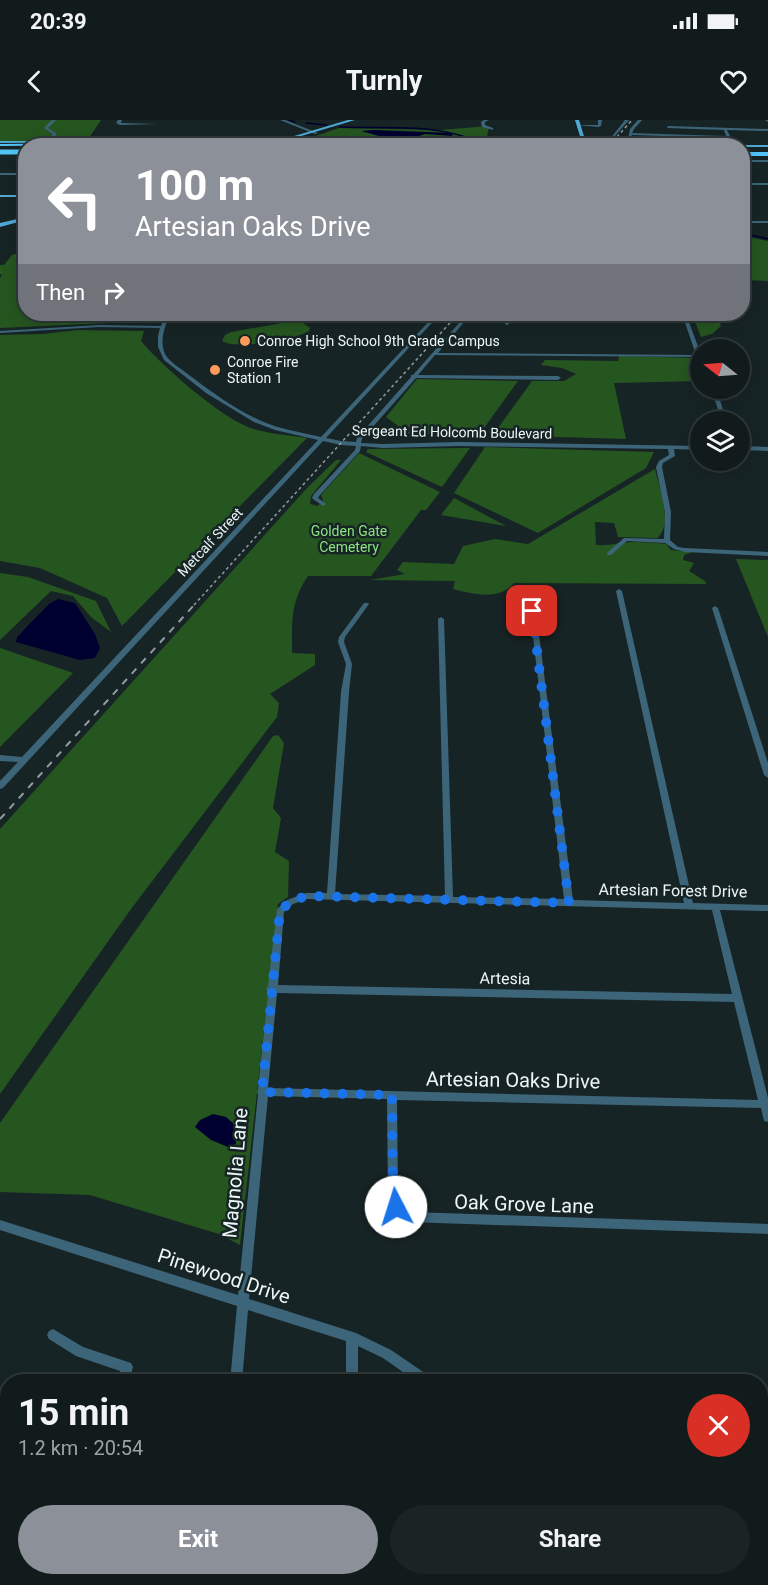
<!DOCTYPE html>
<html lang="en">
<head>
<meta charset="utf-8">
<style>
  :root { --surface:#111b1c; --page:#1a2425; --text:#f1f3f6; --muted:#9ca1a3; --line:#30393b; --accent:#8c9099 }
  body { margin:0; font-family:Roboto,sans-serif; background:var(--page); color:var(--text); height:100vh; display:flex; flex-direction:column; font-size:22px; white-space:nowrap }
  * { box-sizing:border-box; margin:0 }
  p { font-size:20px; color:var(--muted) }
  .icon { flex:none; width:33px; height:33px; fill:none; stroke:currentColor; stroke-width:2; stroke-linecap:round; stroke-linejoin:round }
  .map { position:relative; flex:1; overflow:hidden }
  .side { position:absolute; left:0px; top:1254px; width:768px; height:212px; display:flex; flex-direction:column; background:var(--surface); border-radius:24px 24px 0 0; box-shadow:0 3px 15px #0003,0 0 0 2px var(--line) }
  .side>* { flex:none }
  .banner { position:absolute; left:18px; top:18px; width:732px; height:183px; border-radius:24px; box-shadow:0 3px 15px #0003,0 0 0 2px var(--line); background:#8c9099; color:#fff; overflow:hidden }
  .needle { width:39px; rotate:287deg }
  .fabs { position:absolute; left:690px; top:219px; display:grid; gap:12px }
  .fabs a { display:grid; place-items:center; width:60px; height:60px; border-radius:50%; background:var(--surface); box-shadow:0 3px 15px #0003,0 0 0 2px var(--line); font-size:30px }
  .pin { position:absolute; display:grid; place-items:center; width:51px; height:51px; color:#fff; margin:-26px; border-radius:12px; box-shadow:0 3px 9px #0006 }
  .me { position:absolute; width:66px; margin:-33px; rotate:355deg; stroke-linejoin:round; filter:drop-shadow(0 0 4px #0008) }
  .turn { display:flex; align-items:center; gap:21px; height:126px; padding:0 18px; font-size:27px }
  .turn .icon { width:78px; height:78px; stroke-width:2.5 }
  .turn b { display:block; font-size:42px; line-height:51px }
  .then { display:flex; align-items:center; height:57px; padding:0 18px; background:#0003; gap:12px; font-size:22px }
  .round { display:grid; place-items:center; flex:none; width:63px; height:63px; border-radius:32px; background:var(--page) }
  .overview { display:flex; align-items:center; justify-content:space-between; height:102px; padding:0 18px }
  h1 { font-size:36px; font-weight:700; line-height:45px }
  .primary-button { display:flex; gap:12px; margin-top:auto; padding:12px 18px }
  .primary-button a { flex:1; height:69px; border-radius:36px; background:var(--accent); color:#fff; font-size:24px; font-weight:700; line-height:69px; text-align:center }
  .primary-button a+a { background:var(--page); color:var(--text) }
  .status { display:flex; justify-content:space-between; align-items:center; height:42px; padding:0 30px; background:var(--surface); direction:ltr }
  .status svg { height:16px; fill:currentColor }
  header { display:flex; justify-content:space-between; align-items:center; height:78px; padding:0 18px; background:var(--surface); font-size:27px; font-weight:700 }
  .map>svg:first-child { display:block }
  .green { fill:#265620 }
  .water { fill:#000030 }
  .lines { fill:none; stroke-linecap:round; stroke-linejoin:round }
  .stream { stroke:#000030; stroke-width:1.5 }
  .minor { fill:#3d657a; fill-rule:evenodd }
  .major { fill:#4ea9d4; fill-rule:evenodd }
  .highway { fill:#53c4f8; fill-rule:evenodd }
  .rail-far1 { stroke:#939d9e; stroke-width:1.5; stroke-dasharray:3 3; stroke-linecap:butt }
  .rail { stroke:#939d9e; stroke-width:2; stroke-dasharray:7 7; stroke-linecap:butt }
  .major-bridge { stroke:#4ea9d4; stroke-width:4.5 }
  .highway-bridge { stroke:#53c4f8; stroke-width:5 }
  .route { stroke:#1a73e8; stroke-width:10; stroke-dasharray:0 18 }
  .poi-dot { fill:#ff9b5a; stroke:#172425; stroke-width:2 }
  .labels { text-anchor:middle; stroke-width:5; stroke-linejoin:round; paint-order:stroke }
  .far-poi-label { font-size:14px; fill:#edf6f6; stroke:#172425; text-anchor:start }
  .far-street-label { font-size:14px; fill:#edf6f6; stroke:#172425 }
  .far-park-label { font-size:14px; fill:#8ce281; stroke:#172425 }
  .street-label { font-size:16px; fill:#edf6f6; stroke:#172425 }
  .near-street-label { font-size:20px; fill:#edf6f6; stroke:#172425 }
</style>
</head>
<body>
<div class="status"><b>20:39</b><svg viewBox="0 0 49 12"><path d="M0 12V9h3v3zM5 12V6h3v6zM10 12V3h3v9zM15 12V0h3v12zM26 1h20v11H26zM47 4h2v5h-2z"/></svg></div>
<header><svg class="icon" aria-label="back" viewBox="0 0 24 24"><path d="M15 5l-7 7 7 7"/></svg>Turnly<svg class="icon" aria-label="heart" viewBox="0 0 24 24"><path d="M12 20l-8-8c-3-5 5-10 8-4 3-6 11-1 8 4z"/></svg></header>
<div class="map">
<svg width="768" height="1465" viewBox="0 0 768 1465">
  <rect width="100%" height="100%" fill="#172425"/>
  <!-- green -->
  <g class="green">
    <polygon points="0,0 101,0 87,21 0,22"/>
    <polygon points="489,6 487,17 491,17 491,21 430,17 419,22 301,21 339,8 440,10"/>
    <polygon points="742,116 768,121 768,161 743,160"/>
    <polygon points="25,131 26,194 154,194 151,201 0,208 0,158 2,155 0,154 0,145 4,145 12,135"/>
    <polygon points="692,194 717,194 721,206 712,214 701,217"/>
    <path d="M288,202L303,203L310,208L309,211C295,220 235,230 222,221L225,215L231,212Z"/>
    <path d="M77,210L144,211L141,221C162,246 218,295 248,307C266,314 289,315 307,318L122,506L107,478L40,448L0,441V215L43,214Z"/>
    <polygon points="619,236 697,238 700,249 700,261 614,263 626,319 493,315 532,261 564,261 576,254 562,248 541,245 545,240 618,241"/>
    <polygon points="417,259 518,261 479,315 409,314 386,297"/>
    <polygon points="485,327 486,327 654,332 646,348 538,413 454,373"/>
    <polygon points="470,328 442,367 366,332 368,329"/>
    <path d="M359,333L440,372L426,390H421L371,456H308C290,482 292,503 292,533L315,534V545L270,574L279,583L277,597L131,789L0,974V709L307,368L336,340H341L311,376L310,384L318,386L323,380L321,375Z"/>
    <path d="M655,349C659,368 674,404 657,418L618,417L614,403L595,402L596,425C610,426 621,422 636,422C646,422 656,423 666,424L671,430L692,432L684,435L683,440L694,443L689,451L705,461L706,464L514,463C499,481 473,474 453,469L455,461L370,460L405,454L397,450L403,442L454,444L463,426L495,419L528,424Z"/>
    <polygon points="454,378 506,406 441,395"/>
    <polygon points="736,439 768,440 768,517"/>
    <polygon points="0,453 28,457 96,481 111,512 91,497 73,476 51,471 0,520"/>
    <polygon points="0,528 73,553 0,627"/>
    <polygon points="278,615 284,623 273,688 281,698 275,732 289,741 288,777 278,784 240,1125 219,1114 90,1075 0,1072 0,1003 273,616"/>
  </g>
  <!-- water -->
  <g class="water">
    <polygon points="374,10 451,13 453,16 425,14 410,19 390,19 361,11"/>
    <polygon points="58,479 75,483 95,514 100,528 95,538 80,540 16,522 17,517 49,484"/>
    <polygon points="213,994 226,997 235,1005 236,1024 228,1027 211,1020 195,1007 200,1000"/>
  </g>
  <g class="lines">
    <!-- stream -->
    <g class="stream">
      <polyline points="289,0 295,2"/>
      <polyline points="306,3 327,5"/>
      <path d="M340,7C386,9 431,3 474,20"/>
      <polyline points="742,113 768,119"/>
    </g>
    <!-- minor -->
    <g class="minor">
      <polygon points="52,0 56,0 48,8 57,14 47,23 45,23 53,14 44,8"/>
      <polygon points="118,0 122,0 121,3 158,4 120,5 116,3"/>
      <polygon points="280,0 285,0 318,13 315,14"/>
      <polygon points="484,0 489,0 485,2 485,5 493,8 493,10 482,7 481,2"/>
      <polygon points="598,0 602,0 601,6 599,7 576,5 598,5"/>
      <polygon points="625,0 629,0 608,24 606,24"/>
      <polygon points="638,0 642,0 634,9 632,13 726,16 724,10 667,8 668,6 768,9 768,11 727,10 730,16 721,24 630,24 631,22 720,22 724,18 632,15 630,19 628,19 630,9"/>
      <polygon points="765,0 768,0 768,2"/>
      <rect x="742" y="40" width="26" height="2"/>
      <rect x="0" y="53" width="26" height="2"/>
      <polygon points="26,63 26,67 18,77 16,77"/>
      <rect x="742" y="63" width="26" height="2"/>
      <polygon points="742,93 748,101 768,101 768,103 746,103 742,98"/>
      <path d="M166,194H170C165,207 159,220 165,234C170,243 182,249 189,255C210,271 235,289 259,300C278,309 300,312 321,317L433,197L421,195V194H440L326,318L341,321L356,322L357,318L411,257V255H413L467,194H471L438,233L697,235L694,229L682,194H686L700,232V237L435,235L418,255L558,256L561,258L558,260L416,258L362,319L361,323L383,324L458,322L700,326V330L674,329L675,336L663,343L662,347L671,392L670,420L678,427L685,428L768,432V436L685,432L674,429L665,423L627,421L611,435H607V433L624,418L664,419L665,392L656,347L659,341L669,335L668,329L458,326L383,328L361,326L360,331L320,375L318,378L326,384L323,386L313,379L312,378L314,374L355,330L356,326L341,325L323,321L3,668L0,669V661L18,642L0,641V635L22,637L318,320L275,310L254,302L206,273L164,240L158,227V216L160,208L99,207L0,213V211L99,205L161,206Z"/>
      <polygon points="506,194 510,194 509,204 507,205 505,204"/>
      <polygon points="711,268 716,268 727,302 722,302"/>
      <polygon points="740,326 768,327 768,331 740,330"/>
      <path d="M619,469L622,471L693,783L768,785V791L720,790L768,978V1002L764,1001L761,988L397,980L398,1078L400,1084L410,1092L768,1104V1114L408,1102C397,1097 391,1089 388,1078L387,979L268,976L249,1179L356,1213L391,1230L432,1258L434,1262H417L383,1238L358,1226V1262H346V1221L248,1190L242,1262H230L237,1186L0,1110V1100L238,1175L258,974L257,972L258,969L268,872L266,869L268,866L277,789L287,780L306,773H327L341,572L346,544L338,522L339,517L364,483H368L369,484L345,517L344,522L352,544L349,572L335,774L445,776L438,499L441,497L444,499L453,777L564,779L530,491L533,489L536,491L573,780L684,783L616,471ZM307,779L712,790L732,874L278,865L284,792L293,784ZM277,873L734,882L758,980L268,968Z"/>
      <polygon points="715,486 718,488 768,643 768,658 764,655 712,488"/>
      <polygon points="53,1209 83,1227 131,1243 133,1247 129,1262 117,1262 120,1251 76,1236 49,1219 47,1215 49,1211"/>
      <polygon points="0,1330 8,1333 8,1345 0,1342"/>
      <polygon points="760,1376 768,1378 768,1390 760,1388"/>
      <polygon points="118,1458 132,1458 131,1465 117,1465"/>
      <rect x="207" y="1458" width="14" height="7"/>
      <polygon points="383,1458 397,1458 400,1465 386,1465"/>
      <path d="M703,1458C713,1458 723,1455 727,1465C717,1465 707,1465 703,1458Z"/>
    </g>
    <!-- major -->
    <g class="major">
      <polygon points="348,0 355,0 288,20 284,19"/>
      <polygon points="575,0 579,0 587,26 583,26"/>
      <polygon points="484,20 521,21 523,22 486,22"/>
      <polygon points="0,21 109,21 111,22 0,23"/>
      <polygon points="177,21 491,23 493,24 179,23"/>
      <polygon points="641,24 723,25 725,26 639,26"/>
      <polygon points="742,25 768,25 768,27 742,27 742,26 740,26"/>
      <rect x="0" y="75" width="26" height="2"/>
      <polygon points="26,97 26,100 0,107 0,103"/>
    </g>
    <!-- highway -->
    <g class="highway">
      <polygon points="110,23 112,25 0,26 0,24"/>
      <polygon points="189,23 237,25 239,26 191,25"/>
      <rect x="742" y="32" width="26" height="4"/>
    </g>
    <!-- rail-far1 -->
    <g class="rail-far1">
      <polyline points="609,26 632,0"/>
      <polyline points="194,485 458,194"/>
    </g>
    <!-- rail -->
    <polyline class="rail" points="0,699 195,484"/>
    <!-- major-bridge -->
    <polyline class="major-bridge" points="491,24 641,25"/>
    <!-- highway-bridge -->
    <g class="highway-bridge">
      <polyline points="98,24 191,24"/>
      <polyline points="0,32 26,32"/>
    </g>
  </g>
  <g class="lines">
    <!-- route -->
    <polyline class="route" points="396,1087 393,1078 392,975 262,972 280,791 290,782 306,776 569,783 532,491"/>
  </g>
  <!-- markers -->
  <g class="poi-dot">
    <circle cx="245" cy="221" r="6"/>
    <circle cx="215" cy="250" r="6"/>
  </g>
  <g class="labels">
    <!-- far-poi labels -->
    <g class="far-poi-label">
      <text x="257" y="226">Conroe High School 9th Grade Campus</text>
      <text x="227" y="247">Conroe Fire<tspan x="227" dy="16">Station 1</tspan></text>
    </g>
    <!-- far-street labels -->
    <g class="far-street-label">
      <text transform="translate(452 312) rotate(1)" y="5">Sergeant Ed Holcomb Boulevard</text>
      <text transform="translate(210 422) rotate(-47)" y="5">Metcalf Street</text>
    </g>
    <!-- far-park labels -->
    <g class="far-park-label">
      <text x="349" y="416">Golden Gate<tspan x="349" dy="16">Cemetery</tspan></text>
    </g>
    <!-- street labels -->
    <g class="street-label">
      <text transform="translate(673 770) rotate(1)" y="6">Artesian Forest Drive</text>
      <text transform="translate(505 858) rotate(1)" y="6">Artesia</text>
    </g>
    <!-- near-street labels -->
    <g class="near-street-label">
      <text transform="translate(513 960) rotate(1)" y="7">Artesian Oaks Drive</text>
      <text transform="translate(235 1053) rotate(-85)" y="7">Magnolia Lane</text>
      <text transform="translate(524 1084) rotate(2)" y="7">Oak Grove Lane</text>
      <text transform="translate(224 1156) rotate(18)" y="7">Pinewood Drive</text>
    </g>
  </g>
</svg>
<div class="fabs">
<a><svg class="needle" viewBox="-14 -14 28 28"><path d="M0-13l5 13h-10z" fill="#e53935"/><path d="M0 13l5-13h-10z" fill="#9ca1a3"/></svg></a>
<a><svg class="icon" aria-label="layers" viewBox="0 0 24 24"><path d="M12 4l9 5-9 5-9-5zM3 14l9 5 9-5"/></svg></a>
</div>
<div class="pin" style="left:532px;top:491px;background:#d93025"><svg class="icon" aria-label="arrive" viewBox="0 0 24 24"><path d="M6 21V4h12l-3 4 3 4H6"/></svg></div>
<svg class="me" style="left:396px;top:1087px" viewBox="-20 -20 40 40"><circle r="19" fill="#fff"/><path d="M0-13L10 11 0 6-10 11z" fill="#1a73e8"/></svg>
<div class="banner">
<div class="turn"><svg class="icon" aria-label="left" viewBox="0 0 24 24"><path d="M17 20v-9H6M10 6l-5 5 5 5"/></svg><div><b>100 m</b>Artesian Oaks Drive</div></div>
<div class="then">Then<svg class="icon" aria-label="right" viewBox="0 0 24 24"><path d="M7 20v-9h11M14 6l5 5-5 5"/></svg></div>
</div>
<section class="side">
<div class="overview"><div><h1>15 min</h1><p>1.2 km · 20:54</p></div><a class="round" style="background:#d93025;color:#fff"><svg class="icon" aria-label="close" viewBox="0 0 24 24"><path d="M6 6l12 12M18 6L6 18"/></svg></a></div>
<div class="primary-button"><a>Exit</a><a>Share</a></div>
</section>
</div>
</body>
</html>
